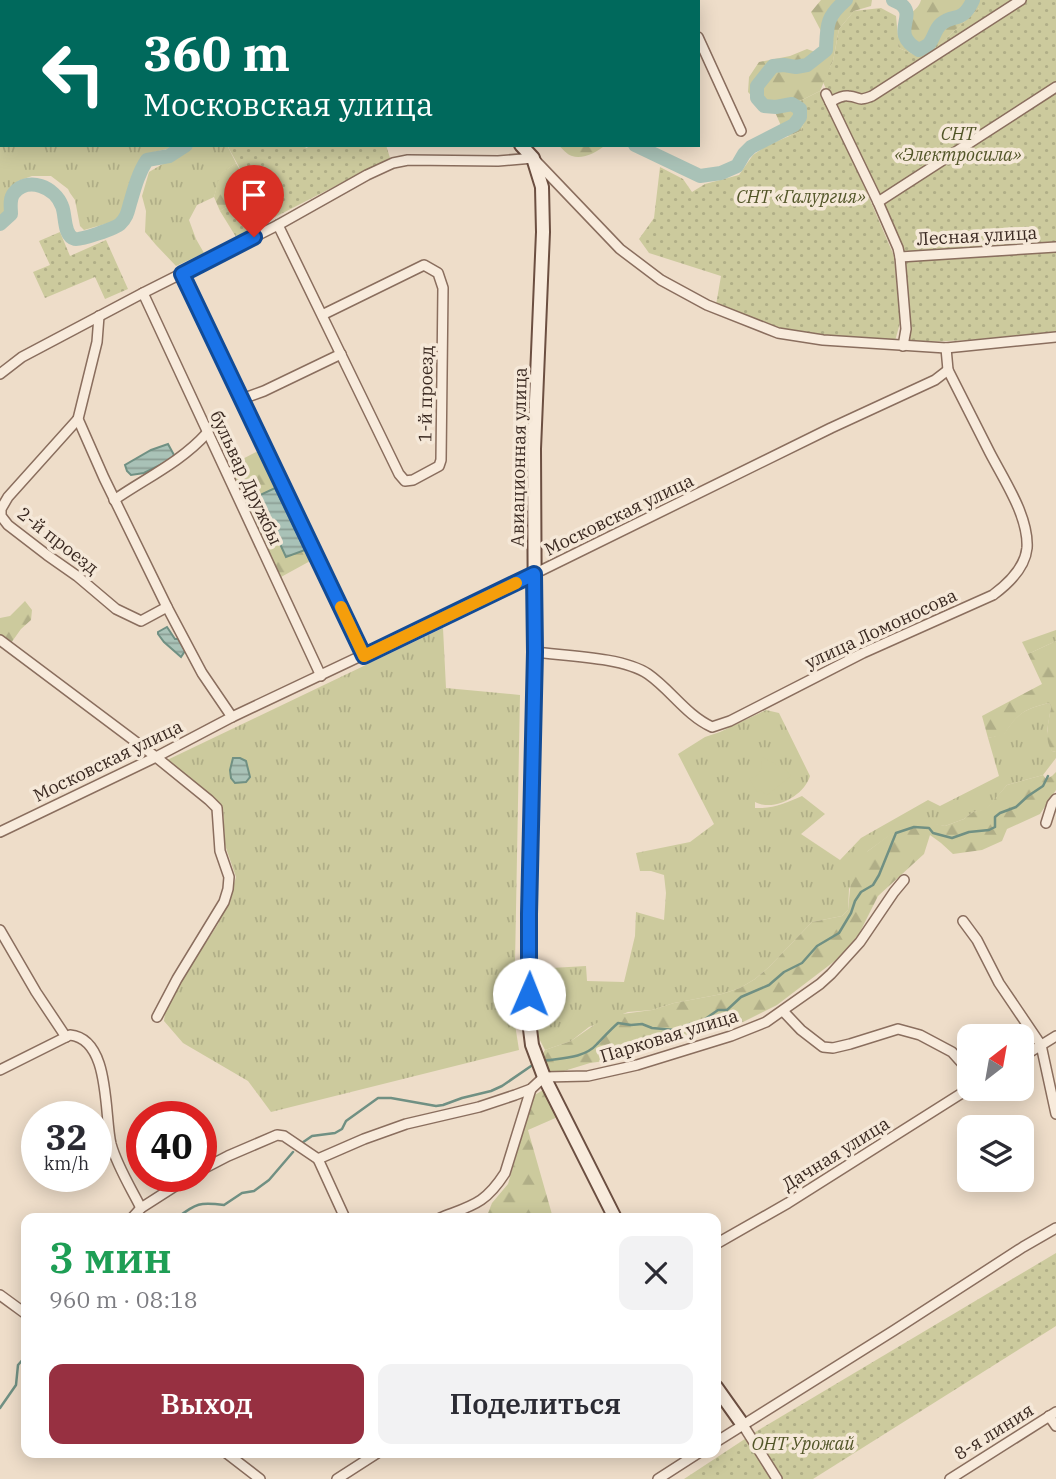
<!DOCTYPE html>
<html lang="ru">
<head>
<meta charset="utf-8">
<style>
  :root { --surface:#fff; --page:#f2f2f3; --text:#2b2b33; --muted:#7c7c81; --accent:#973041 }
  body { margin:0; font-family:"IBM Plex Serif",serif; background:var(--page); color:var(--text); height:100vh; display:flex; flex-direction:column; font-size:26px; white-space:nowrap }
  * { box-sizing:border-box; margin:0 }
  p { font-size:23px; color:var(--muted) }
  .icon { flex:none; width:38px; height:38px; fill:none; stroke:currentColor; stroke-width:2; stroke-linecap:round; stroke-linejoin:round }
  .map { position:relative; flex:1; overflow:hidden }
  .details { position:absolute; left:21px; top:1213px; width:700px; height:245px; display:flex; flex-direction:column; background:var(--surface); border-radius:14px; box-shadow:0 4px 18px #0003 }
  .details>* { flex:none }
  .hud { position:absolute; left:0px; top:0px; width:700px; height:147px; box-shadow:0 4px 18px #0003; background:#00695c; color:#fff; overflow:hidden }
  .needle { width:46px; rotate:31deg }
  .fabs { position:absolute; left:957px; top:1024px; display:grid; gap:14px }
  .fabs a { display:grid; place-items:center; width:77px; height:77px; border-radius:14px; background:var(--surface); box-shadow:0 4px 18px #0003; font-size:35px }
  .speed { position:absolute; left:21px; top:1101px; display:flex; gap:14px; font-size:35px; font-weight:700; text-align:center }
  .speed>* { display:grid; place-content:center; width:91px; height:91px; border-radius:50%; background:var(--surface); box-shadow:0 4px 18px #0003; line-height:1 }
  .speed small { font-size:18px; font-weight:400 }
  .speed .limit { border:10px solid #d22; background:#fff; color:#111 }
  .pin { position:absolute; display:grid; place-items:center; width:60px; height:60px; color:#fff; margin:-72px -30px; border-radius:50% 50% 50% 0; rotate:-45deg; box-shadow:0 0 7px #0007 }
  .pin .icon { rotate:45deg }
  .me { position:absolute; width:77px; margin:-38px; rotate:1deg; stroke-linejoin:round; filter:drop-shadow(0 0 5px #0008) }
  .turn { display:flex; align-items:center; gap:24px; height:147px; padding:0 28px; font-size:32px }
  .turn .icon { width:91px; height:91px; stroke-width:2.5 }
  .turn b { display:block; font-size:49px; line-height:60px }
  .round { display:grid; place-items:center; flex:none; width:74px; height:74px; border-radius:14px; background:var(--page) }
  .head { display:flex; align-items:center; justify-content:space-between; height:119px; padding:0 28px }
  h1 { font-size:42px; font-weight:600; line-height:52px; color:#1e9e55 }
  .primary-button { display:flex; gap:14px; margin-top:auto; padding:14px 28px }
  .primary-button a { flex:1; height:80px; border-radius:14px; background:var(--accent); color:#fff; font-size:28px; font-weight:600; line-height:80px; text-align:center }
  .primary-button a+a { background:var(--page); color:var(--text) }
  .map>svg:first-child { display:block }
  .grass { fill:url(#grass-tufts) }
  .forest { fill:url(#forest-firs); fill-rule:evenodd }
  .garden { fill:url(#garden-dots) }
  .pitch { fill:#ccca9d }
  .water { fill:url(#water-rules); stroke:#709083; stroke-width:2 }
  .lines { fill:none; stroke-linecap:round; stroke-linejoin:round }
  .stream { stroke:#709083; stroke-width:2.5 }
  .river { stroke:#a9c2b7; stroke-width:14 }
  .street-casing { stroke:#8a6e5e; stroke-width:12 }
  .secondary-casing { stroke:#6c4f41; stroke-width:16 }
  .street { stroke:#f8ebdc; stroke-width:9 }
  .secondary { stroke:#f8ebdc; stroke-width:12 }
  .route-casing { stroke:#114b97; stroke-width:18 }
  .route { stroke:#1a73e8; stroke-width:12 }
  .slow { stroke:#f59e0b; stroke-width:12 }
  .labels { text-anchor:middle; stroke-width:7; stroke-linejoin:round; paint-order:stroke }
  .park-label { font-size:18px; font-style:italic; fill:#525628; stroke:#f5e8d8 }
  .street-label { font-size:18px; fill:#3a2921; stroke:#f5e8d8 }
</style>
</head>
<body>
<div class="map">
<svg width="1056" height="1479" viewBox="0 0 1056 1479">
  <defs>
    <pattern id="grass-tufts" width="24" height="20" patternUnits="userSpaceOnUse" patternTransform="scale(1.75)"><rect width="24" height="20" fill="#ccca9d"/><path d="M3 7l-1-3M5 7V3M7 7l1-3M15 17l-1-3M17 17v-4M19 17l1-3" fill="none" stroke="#b0ae87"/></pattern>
    <pattern id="forest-firs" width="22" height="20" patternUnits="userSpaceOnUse" patternTransform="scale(1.75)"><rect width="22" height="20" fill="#ccca9d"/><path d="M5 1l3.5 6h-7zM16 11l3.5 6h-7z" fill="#b0ae87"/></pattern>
    <pattern id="garden-dots" width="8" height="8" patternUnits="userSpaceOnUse" patternTransform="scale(1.75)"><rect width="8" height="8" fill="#ccca9d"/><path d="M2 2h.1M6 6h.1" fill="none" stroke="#b0ae87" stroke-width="1.8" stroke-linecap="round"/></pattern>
    <pattern id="water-rules" width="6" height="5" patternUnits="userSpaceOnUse" patternTransform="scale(1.75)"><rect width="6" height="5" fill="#a9c2b7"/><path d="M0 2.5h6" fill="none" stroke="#8b9e94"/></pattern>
  </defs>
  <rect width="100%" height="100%" fill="#eeddc9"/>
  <!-- grass -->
  <g class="grass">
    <polygon points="0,62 2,62 2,145 177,145 175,147 150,153 141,159 126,200 123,216 119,220 84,230 80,226 75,200 70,193 68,189 51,176 32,176 18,181 7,195 6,210 4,215 0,218"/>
    <polygon points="195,145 227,145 236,163 221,174 214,197 197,205 189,220 196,239 204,253 176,266 156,245 145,232 146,211 142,196 149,172"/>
    <polygon points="443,628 446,688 520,695 514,1018 519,1050 271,1112 248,1081 183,1043 164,1021 166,1004 218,924 229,901 236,877 225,845 223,807 165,761"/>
    <polygon points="1056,630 1056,641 1028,654 1022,642"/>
    <path d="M1049,703L1051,707L1047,731L1052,751L1056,752V758L1043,775L1007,785L986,810L973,812L964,819L945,826L932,824L925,829L900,828L868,851L849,889L848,910L842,916L812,922L769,967L755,979L740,988L722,994L674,1003L652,1010L628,1012L589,1027L571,1041L545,1050L532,1025L534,969L586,966L587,981L624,982L635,936L636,912L664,920L666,893L664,875L651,871H640L636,853L690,842L714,824L678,754L705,737L720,732L766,710L779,713L810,776C804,796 774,812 755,802V808C773,809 786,803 802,796L825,814L801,834L840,860L861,838L928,800L940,806L999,776L988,738L1004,734C1018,713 1024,709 1049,703Z"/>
  </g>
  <!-- forest -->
  <g class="forest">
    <polygon points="821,0 872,0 871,6 854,11 839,29 833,61 820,91 800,101 807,114 801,131 789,136 785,135 775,112 766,112 748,92 749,77 759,62 790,56 807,49 815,52 821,46 821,31 811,12"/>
    <path d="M921,0H979V8L937,47L915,55L899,48C898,43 897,36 898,31C899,14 917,15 921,0Z"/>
    <path d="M558,145H605C598,152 582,160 572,156C567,155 562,148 558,145Z"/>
    <path d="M236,163C244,176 247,189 254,202L244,207L231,204L220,211L214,197L220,174Z"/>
    <path d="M260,450L272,470L280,492L298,525L312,560L281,577L242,499L229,466ZM275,488L305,549L286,557L258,496Z"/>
    <polygon points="25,601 32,610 31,620 21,629 11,643 0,635 0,618 10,616"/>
    <path d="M1056,641V752L1052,751C1043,738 1049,721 1051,707L1049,703C1024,709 1018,713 1004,735L988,738L982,716L1042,684L1028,654Z"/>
    <path d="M1056,772V790L1040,814L1007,829L1002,841L982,850L953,854L941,843L930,835L924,854L878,896L859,934L840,957L777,1005L743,1022L716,1025L673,1039L627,1058L590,1063L564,1071H547C543,1064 540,1057 545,1050L571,1041L607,1016L652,1010L674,1003L722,994L740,988L755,979L769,967L812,922L842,916L848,910L852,869L868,851L900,827L925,829L932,823L945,826L964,819L973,812L986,809L1007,785L1043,775L1046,779L1052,776Z"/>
    <polygon points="543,1090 560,1116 528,1130 553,1218 486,1218 492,1203 508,1184 533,1096"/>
  </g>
  <!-- garden -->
  <g class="garden">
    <polygon points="979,0 1056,0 1056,332 968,340 907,343 902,260 823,82 833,61 839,29 854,11 881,8 896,16 899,48 915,55 937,47 979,8"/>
    <polygon points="820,91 862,181 894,256 900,323 895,341 823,337 779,329 716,305 721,276 649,253 639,239 654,218 660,167 683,179 692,192 705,184 739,175 753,155 766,146 801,131 807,114 800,101"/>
    <polygon points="227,145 304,145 306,148 313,145 386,145 390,158 236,237 220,211 231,204 244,207 253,202 248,192 244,176"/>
    <polygon points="60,232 70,256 106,240 128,289 105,299 95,277 45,298 33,272 50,265 39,241"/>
    <polygon points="1056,1253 1056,1326 813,1479 684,1479 757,1431"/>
  </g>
  <!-- pitch -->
  <path class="pitch" d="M762,757L785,769L791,776L766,796L761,790L757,792L749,778C762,776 762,769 762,757Z"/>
  <!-- water -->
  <g class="water">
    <polygon points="168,444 174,455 172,459 144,473 131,475 127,471 125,465 151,450"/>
    <polygon points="275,488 305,550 286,557 258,496"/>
    <polygon points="167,627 175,639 178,639 185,651 181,657 164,642 158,634 158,632"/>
    <polygon points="233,758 240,758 246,761 250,777 246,782 235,783 231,778 230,770"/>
  </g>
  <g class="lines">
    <!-- stream -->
    <g class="stream">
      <path d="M542,1061C560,1058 584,1059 597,1044C605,1036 609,1031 618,1023L631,1025L642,1024L652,1028L675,1030L690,1024H698L718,1010H727L741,997L769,985L784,972L802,963L817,946L839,933L851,913L855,901L861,892L873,885L879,875L896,833L914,827L929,828L933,833L952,838L969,832L989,830L995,827V817L1000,813L1016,807L1028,796L1043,786L1048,776"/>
      <polyline points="299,1145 312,1136 335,1133 342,1129 346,1121 378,1098 391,1098 436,1106 443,1105 462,1098 491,1091 502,1086 534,1064"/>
      <path d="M177,1218C196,1203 200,1202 224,1205L242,1193L254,1191L269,1180L293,1152"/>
      <polyline points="0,1408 16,1385 18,1365 26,1356"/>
    </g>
    <!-- river -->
    <g class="river">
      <path d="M893,0C895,1 902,4 903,6C915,18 890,34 919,50C921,49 928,45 929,44C934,38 935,29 941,24C954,13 962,24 973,0"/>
      <path d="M635,145L700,176L721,173L737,166L744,154L751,147L794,125L800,117V109L792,104L776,107L764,106L757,98V86L773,66L784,65L796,67L807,65L826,50C827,25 826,17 846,0"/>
      <path d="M0,224L11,214C11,208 9,199 14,193C28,176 55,187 62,206C66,215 63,236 75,239C79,241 116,228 120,224C128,217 128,209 131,200C135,186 139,172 147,160L169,156L186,145"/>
    </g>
    <!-- street casing -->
    <g class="street-casing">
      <g id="street">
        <polyline points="682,0 683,2"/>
        <polyline points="215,2 225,0"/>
        <polyline points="698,37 741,131"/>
        <polyline points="0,51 2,50"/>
        <polyline points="826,94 878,202 898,248 900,257 906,329 903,346"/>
        <path d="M830,102C836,99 842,95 848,96C861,97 857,102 872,96L1021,0"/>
        <polyline points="878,202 1056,87"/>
        <path d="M278,225C318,308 359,391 399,474L405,481L413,480L439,466L441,460L443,288L438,273L424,265L322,315"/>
        <polyline points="900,257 1056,247"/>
        <polyline points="182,273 364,656"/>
        <polyline points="143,293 321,676"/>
        <polyline points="99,316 97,342 78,419 104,478 167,607 202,673 232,717"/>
        <polyline points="0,374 22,357 143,293 278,225 367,175 393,163 408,160 498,161 533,158 620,249 661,280 707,305 778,333 823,340 946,348 1056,337"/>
        <polyline points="242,399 264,391 341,354"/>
        <polyline points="78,419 8,497 1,509 1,516 8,525 47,555 77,576 116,609 141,621 167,607"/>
        <path d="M114,500C146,478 181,462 207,433"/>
        <polyline points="0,640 156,757 209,800 217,808 220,851 229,877 228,889 224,902 177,979 157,1017"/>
        <path d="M535,652C566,656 623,657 648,674C671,690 686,715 712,727L730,721L863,653L993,595C1008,584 1025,568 1027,548C1029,517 1004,480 990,453C976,425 962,398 948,370L946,348"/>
        <polyline points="1046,823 1052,804 1056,799"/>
        <polyline points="0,832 156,757 232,717 534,574 831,428 935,380 948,370"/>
        <polyline points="963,921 977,940 999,983 1041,1045 1056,1114"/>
        <polyline points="0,930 36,992 66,1037"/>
        <polyline points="783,1011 801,1030 823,1047 833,1048 850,1044 898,1029 920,1035 952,1052 970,1072"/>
        <polyline points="1022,1057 1056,1036"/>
        <path d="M0,1070L70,1035C111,1039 104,1115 111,1144C117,1166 131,1188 141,1208"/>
        <polyline points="318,1159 345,1218"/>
        <polyline points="201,1170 228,1156 277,1135 284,1136 318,1159 364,1139 406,1124 479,1107 515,1095 531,1089 544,1077 588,1076 637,1065 731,1036 766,1022 820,984 831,974 860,942 894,892 904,880"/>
        <polyline points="132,1218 141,1208 191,1176"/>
        <path d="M440,1218C473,1205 485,1204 505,1173L531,1089"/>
        <polyline points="716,1244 788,1203 970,1088"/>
        <polyline points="0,1295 26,1314"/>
        <polyline points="1049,1416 1056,1426"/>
        <polyline points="743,1425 777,1479"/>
        <polyline points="716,1442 893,1331 1023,1247 1056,1228"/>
        <polyline points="225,1452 260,1479"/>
        <polyline points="337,1479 379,1452"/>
        <polyline points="658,1479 700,1452"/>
        <polyline points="950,1479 1056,1412"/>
      </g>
    </g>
    <!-- secondary casing -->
    <g class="secondary-casing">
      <g id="secondary">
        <polyline points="377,0 379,2"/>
        <polyline points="521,145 533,158 542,187 543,232 534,449 535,652 529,914 529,1021 532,1045 544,1077 615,1218"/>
        <polyline points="716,1387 743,1425"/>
      </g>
    </g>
    <!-- street -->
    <use href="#street" class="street"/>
    <!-- secondary -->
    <use href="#secondary" class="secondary"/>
  </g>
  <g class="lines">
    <!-- route casing -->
    <g class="route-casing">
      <polyline id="route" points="254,237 182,274 364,656 534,574 535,652 529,914 529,994"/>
    </g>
    <!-- route -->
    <use href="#route" class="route"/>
    <!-- slow -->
    <polyline class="slow" points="341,607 364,656 516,583"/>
  </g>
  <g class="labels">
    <!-- park labels -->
    <g class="park-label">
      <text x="958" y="140">СНТ<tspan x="958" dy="21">«Электросила»</tspan></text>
      <text x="801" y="203">СНТ «Галургия»</text>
      <text x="803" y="1450">ОНТ Урожай</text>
    </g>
    <!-- street labels -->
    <g class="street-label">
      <text transform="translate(977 236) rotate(-3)" y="6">Лесная улица</text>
      <text transform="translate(426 394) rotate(-89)" y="6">1-й проезд</text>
      <text transform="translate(519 457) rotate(-89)" y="6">Авиационная улица</text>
      <text transform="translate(246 478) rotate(65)" y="6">бульвар Дружбы</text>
      <text transform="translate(619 515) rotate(-26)" y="6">Московская улица</text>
      <text transform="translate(58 541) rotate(38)" y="6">2-й проезд</text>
      <text transform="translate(881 629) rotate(-25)" y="6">улица Ломоносова</text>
      <text transform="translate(108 761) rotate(-26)" y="6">Московская улица</text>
      <text transform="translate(669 1036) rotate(-17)" y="6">Парковая улица</text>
      <text transform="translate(836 1154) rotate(-32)" y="6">Дачная улица</text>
      <text transform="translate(994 1432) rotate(-32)" y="6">8-я линия</text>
    </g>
  </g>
</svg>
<div class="fabs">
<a><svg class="needle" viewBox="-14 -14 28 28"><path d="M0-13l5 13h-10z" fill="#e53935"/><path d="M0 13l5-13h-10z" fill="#7c7c81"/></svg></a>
<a><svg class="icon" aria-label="layers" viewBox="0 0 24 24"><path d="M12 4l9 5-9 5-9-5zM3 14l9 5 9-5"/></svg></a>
</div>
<div class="speed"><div>32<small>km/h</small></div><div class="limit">40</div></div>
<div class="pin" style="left:254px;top:237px;background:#d93025"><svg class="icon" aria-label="arrive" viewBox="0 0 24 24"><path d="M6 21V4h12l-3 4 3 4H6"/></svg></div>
<svg class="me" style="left:529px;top:994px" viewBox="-20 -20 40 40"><circle r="19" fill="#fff"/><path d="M0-13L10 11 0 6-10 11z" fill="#1a73e8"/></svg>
<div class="hud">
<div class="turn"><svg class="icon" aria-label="left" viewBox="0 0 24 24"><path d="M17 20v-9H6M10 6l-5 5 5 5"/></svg><div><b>360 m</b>Московская улица</div></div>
</div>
<section class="details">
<div class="head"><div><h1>3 мин</h1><p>960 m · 08:18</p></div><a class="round"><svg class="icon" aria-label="close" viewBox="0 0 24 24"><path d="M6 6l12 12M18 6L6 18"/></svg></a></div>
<div class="primary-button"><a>Выход</a><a>Поделиться</a></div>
</section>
</div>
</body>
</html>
